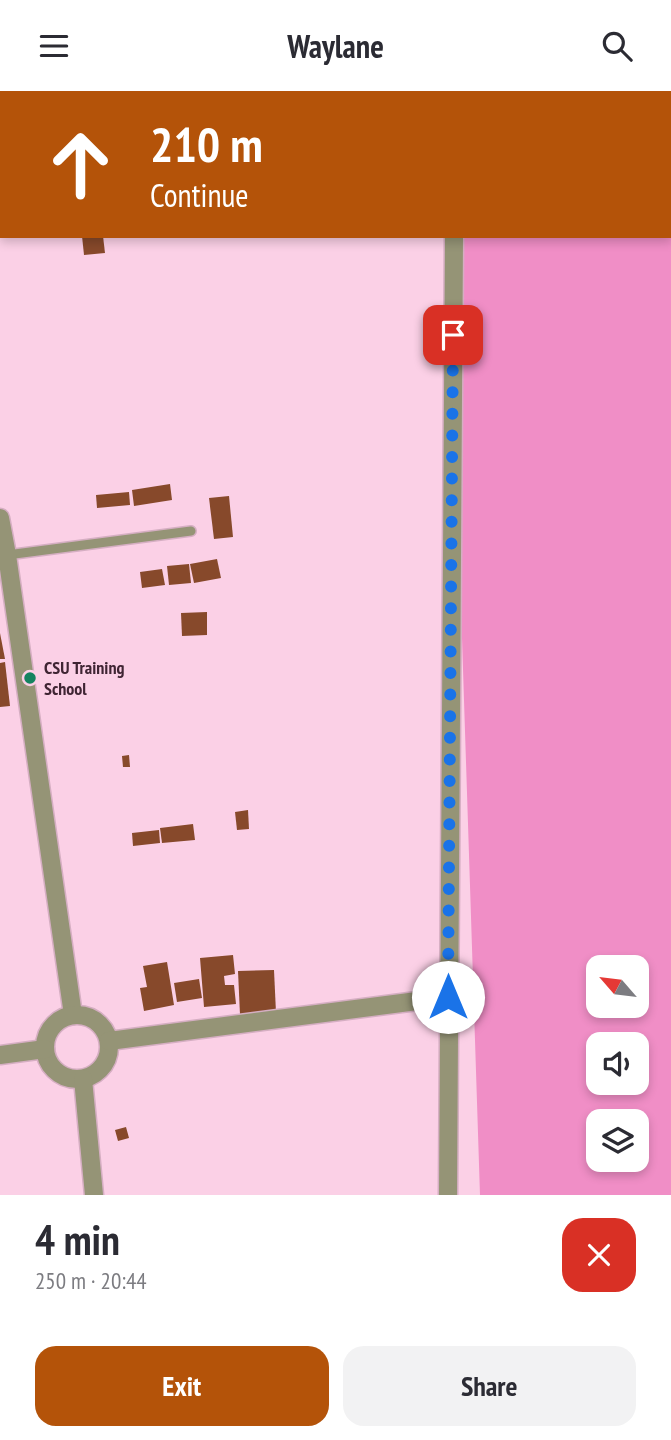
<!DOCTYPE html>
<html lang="en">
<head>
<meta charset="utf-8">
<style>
  :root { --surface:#fff; --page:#f2f2f3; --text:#2b2b33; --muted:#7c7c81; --accent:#b45309 }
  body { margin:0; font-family:"PT Sans Narrow",sans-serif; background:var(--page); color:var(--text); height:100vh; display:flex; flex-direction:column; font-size:26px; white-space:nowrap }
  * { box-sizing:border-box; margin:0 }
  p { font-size:23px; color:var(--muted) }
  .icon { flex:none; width:38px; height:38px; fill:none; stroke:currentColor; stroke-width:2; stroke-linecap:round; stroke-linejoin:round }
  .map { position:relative; height:1104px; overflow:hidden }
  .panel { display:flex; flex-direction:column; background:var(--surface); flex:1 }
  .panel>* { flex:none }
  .banner { position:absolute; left:0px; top:0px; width:672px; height:147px; box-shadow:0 4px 10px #0003; background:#b45309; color:#fff; overflow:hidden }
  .needle { width:46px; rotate:298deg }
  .fabs { position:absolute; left:586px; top:864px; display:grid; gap:14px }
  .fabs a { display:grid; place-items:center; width:63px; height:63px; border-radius:14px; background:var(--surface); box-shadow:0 4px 10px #0003; font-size:35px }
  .pin { position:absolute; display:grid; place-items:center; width:60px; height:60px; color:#fff; margin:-30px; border-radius:14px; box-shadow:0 4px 10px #0006 }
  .me { position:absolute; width:77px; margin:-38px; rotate:0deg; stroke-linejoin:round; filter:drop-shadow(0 0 5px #0008) }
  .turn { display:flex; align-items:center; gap:24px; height:147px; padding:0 35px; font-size:32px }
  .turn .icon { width:91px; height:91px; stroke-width:2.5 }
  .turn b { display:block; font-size:49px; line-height:60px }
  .round { display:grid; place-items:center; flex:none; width:74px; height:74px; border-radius:21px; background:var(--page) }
  .head { display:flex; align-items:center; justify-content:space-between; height:119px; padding:0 35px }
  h1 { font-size:42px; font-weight:700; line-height:52px }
  .button { display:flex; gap:14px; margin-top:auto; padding:14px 35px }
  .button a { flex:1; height:80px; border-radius:21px; background:var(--accent); color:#fff; font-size:28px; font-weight:700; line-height:80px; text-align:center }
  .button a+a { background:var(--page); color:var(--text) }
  header { display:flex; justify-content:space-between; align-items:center; height:91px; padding:0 35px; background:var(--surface); font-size:32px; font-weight:700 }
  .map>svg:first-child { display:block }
  .green { fill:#f08ec6; fill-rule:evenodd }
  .building { fill:#87492b }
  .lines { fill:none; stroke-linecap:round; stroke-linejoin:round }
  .lane-casing { stroke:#d5aec2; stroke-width:12 }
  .street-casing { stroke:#d5aec2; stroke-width:21 }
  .lane { stroke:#959476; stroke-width:9 }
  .street { stroke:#959476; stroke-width:18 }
  .route { stroke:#1a73e8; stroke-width:12; stroke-dasharray:0 21.6 }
  .poi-dot { fill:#158360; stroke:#fbd0e6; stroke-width:2.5 }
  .labels { text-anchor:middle; stroke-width:7; stroke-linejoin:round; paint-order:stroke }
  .poi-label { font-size:18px; font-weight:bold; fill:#3f2433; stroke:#fbd0e6; text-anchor:start }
</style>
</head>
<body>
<header><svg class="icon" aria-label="menu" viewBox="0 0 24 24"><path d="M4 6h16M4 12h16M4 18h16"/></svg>Waylane<svg class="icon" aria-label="search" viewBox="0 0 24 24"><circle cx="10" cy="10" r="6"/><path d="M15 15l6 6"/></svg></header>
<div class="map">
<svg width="671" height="1104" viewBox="0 0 671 1104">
  <rect width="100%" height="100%" fill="#fbd0e6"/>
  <!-- green -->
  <path class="green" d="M444,0H671V1104H480L449,145H670V2ZM598,877H637V915H598ZM598,954H637V992H598ZM598,1031H637V1069H598Z"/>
  <!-- building -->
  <g class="building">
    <polygon points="82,145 103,145 105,162 84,164"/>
    <polygon points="170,393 172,409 134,415 132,399"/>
    <polygon points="129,401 130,414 97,417 96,404"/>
    <polygon points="229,405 233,446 214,448 209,407"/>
    <polygon points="217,468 221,487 194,492 190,473"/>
    <polygon points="189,473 191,492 169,494 167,475"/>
    <polygon points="162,478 165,494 142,497 140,481"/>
    <polygon points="207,521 207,544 182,545 181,522"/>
    <polygon points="0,542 5,568 0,568"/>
    <polygon points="5,571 10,615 0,616 0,572"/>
    <polygon points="129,664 130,676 123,676 122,665"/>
    <polygon points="248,719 249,738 237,739 235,721"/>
    <polygon points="193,733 195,749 162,752 160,737"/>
    <polygon points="159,739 160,752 133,755 132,742"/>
    <polygon points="233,864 235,883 224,885 225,894 234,894 236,913 204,916 200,867"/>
    <polygon points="167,871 174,914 144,920 140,897 147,896 143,875"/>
    <polygon points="274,879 276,922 240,924 238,880"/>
    <polygon points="199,888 202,907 177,911 174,892"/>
    <polygon points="126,1036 129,1047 118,1050 115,1039"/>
  </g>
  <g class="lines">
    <!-- lane casing -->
    <g class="lane-casing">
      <polyline id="lane" points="7,464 191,440"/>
    </g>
    <!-- street casing -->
    <g class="street-casing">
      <g id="street">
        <polyline points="456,2 456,0"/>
        <polyline points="0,427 7,464 73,924"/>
        <circle cx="77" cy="956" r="32"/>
        <polyline points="109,950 448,906"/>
        <polyline points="0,964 45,958"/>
        <polyline points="83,988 94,1104"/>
        <polyline points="448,1104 454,145"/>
      </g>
    </g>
    <!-- lane -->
    <use href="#lane" class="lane"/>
    <!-- street -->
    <use href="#street" class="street"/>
  </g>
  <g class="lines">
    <!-- route -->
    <polyline class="route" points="448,906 453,244"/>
  </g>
  <!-- markers -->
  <circle class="poi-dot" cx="30" cy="587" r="7"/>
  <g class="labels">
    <!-- poi labels -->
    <g class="poi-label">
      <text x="44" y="583">CSU Training<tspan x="44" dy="21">School</tspan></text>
    </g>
  </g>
</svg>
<div class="fabs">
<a><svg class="needle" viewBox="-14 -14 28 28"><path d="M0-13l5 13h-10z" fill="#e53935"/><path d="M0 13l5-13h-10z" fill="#7c7c81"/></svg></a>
<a><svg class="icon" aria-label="sound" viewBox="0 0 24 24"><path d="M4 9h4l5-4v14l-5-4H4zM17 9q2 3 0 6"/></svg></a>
<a><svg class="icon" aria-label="layers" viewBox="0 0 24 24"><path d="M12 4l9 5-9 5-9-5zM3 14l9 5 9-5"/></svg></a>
</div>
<div class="pin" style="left:453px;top:244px;background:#d93025"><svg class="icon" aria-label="arrive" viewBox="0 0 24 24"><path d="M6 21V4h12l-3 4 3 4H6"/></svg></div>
<svg class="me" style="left:448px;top:906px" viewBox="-20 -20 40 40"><circle r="19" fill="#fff"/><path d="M0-13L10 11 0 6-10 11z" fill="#1a73e8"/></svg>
<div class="banner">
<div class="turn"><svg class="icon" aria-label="ahead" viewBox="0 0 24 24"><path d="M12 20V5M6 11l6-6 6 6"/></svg><div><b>210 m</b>Continue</div></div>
</div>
</div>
<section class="panel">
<div class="head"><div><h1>4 min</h1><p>250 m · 20:44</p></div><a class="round" style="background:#d93025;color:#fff"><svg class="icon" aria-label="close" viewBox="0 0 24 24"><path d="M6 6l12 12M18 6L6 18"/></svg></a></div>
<div class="button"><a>Exit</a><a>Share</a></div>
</section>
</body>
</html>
